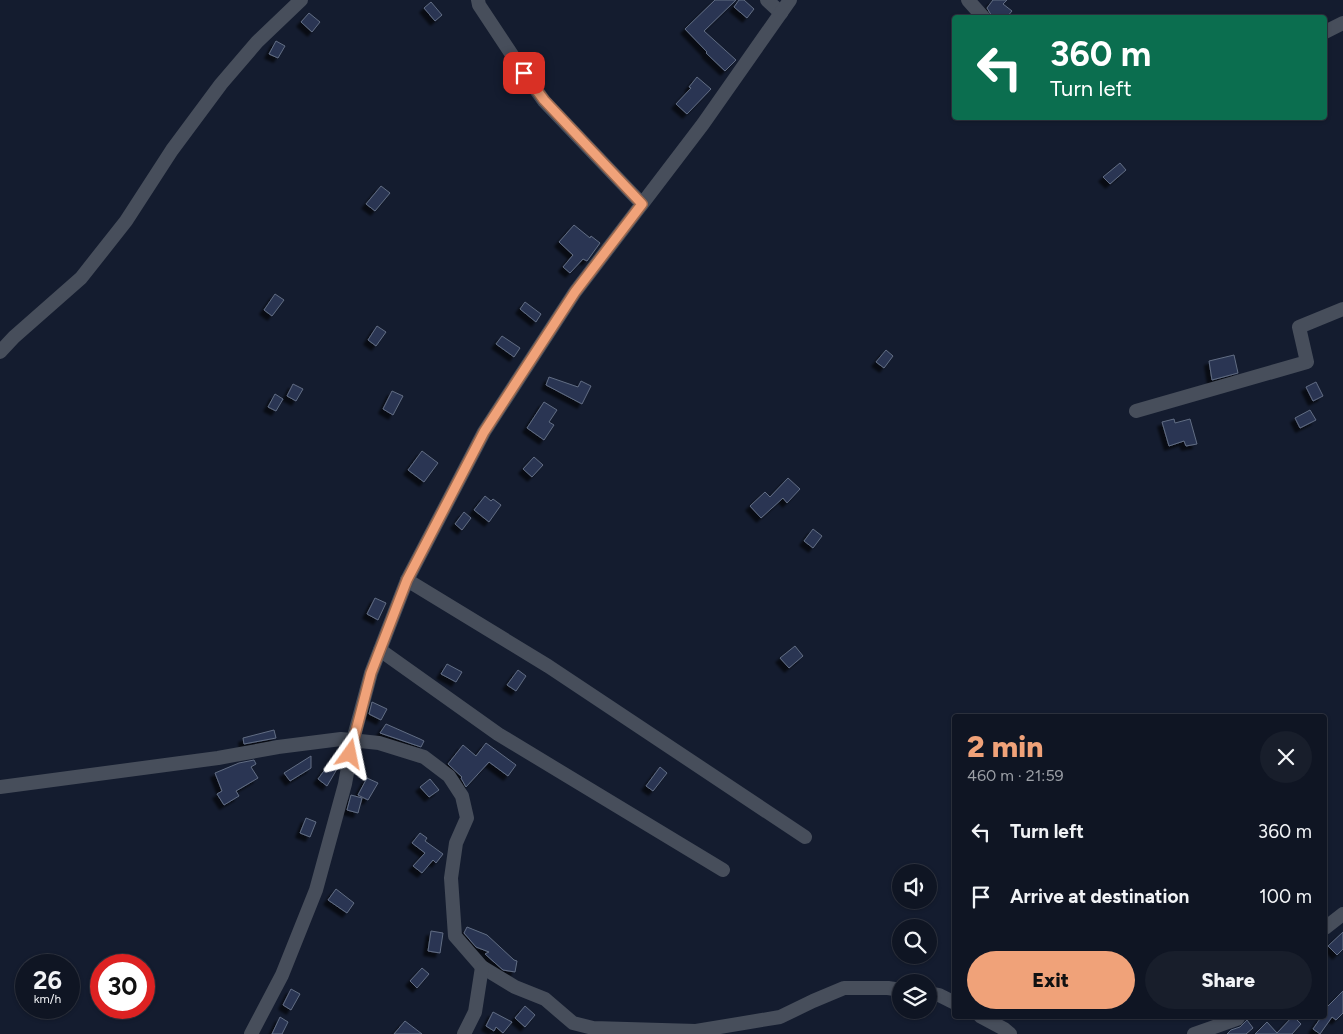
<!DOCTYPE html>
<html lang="en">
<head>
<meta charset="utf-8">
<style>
  :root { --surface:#0f1523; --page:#181e2b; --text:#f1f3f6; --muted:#9b9fa6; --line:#2f3441; --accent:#f0a279 }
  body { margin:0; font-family:Figtree,sans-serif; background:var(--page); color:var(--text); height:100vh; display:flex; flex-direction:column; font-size:19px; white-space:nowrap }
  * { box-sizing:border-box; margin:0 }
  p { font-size:16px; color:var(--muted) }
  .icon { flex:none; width:28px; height:28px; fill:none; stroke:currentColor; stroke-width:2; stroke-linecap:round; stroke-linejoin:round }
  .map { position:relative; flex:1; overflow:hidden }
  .drawer { position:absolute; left:952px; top:714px; width:375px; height:305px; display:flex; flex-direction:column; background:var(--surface); border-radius:5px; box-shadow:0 1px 4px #0004,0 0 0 1px var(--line) }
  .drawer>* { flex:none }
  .banner { position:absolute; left:952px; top:15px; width:375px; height:105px; border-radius:5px; box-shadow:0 1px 4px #0004,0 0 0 1px var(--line); background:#0b6e4f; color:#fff; overflow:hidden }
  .fabs { position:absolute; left:892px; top:864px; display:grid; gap:10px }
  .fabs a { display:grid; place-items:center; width:45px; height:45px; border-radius:50%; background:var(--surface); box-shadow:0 1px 4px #0004,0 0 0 1px var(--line); font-size:25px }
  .speed { position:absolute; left:15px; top:954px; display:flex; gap:10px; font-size:25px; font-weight:700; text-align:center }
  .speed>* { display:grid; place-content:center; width:65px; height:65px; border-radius:50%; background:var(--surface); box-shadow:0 1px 4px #0004,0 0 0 1px var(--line); line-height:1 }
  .speed small { font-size:12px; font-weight:400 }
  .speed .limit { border:8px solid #d22; background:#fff; color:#111 }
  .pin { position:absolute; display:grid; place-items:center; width:42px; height:42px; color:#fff; margin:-21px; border-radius:10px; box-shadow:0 2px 8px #0006 }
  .me { position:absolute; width:55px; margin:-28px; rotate:12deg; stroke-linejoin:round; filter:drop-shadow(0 0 4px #0008) }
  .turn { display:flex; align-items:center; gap:18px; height:105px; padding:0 15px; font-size:22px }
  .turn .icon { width:65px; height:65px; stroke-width:2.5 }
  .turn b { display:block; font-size:35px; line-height:42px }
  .round { display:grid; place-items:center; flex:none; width:52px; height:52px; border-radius:26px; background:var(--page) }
  .head { display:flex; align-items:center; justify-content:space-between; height:85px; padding:0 15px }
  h1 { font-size:30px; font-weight:800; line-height:38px; color:var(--accent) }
  .action { display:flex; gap:10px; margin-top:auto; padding:10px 15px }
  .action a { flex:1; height:58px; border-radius:30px; background:var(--accent); color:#111; font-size:20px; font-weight:800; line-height:58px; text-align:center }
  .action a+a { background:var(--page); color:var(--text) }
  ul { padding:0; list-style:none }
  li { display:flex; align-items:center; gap:15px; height:65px; padding:0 15px }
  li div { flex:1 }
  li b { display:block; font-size:19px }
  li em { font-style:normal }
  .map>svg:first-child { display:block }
  .building { fill:#293652; stroke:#626d84; filter:url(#shadow) }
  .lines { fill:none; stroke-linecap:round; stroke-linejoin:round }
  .street { stroke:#474e5b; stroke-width:14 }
  .route-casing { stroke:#9c694f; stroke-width:12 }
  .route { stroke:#f0a279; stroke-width:9 }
</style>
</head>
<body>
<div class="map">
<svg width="1343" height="1034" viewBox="0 0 1343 1034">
  <defs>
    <filter id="shadow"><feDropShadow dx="-4.5" dy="4.5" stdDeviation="1" flood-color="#0009"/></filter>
  </defs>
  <rect width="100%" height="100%" fill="#141c2f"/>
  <!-- building -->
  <g class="building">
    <polygon points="715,0 736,0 704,31 736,60 725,71 706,53 707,52 685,29"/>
    <polygon points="739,0 744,0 754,9 747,18 734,7"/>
    <polygon points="993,0 1007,0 1003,4 1012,11 1006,18 993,18 987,8"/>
    <polygon points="431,2 442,15 435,21 424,8"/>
    <polygon points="309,13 320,22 312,32 301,22"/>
    <polygon points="276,41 285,46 278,58 269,54"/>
    <polygon points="697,77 711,89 687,114 676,104 691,88 689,87"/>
    <polygon points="1120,163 1126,170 1110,184 1103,177"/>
    <polygon points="381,186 390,193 375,211 366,204"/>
    <polygon points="574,225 590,238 591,236 600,243 587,261 583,259 570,273 563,267 573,255 559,242"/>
    <polygon points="275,294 284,300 272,316 264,310"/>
    <polygon points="525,302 541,314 536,322 520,309"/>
    <polygon points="377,326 386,332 376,346 368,340"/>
    <polygon points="502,336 520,348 514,357 496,344"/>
    <polygon points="886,350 893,356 884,368 876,362"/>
    <polygon points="1234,355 1238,373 1212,380 1209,361"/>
    <polygon points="549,377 578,387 581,381 591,386 582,404 546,385"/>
    <polygon points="1316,382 1323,396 1313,401 1306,387"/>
    <polygon points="293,384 303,389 296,401 287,396"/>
    <polygon points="392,391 403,396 393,415 383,409"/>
    <polygon points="275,394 283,399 276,411 268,407"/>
    <polygon points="544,402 557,410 549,422 554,425 544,440 527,428"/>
    <polygon points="1310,410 1316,420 1300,428 1295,418"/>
    <polygon points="1174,419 1175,423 1190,419 1197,444 1186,446 1184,441 1169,446 1162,422"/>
    <polygon points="422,451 438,463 424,482 408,470"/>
    <polygon points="534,457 543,465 532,477 523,469"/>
    <polygon points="788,478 800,489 787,503 783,498 761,518 750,506 765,492 770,497"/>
    <polygon points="485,496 491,501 493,499 501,505 489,522 474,510"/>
    <polygon points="464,512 471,518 462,530 455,524"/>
    <polygon points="813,529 822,536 813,548 804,541"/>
    <polygon points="375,598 386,603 378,620 367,614"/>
    <polygon points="795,646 803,656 789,668 780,658"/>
    <polygon points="447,664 462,672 456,682 441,674"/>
    <polygon points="518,670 526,676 516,691 507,685"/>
    <polygon points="372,702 387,709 381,720 369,714"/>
    <polygon points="386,724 420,739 424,741 421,747 380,733"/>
    <polygon points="274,730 276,738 244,744 243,738"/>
    <polygon points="486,743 516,765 508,776 489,762 466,787 461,778 462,777 448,764 463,745 476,756"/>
    <polygon points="311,756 311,768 290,781 284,773"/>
    <polygon points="254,760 256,764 251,767 258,778 236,791 239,796 224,805 217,794 222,791 215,773 239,763"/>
    <polygon points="329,764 337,769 327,786 318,779"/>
    <polygon points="660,767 667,773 653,791 646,786"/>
    <polygon points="367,778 378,783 368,800 358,795"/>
    <polygon points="430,779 439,790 429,797 420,787"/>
    <polygon points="351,795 362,798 358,813 347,810"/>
    <polygon points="306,818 316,822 310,837 300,833"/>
    <polygon points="420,833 427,838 425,841 443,854 436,863 433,860 422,873 413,866 425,853 412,843"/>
    <polygon points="336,889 354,903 347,913 328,900"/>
    <polygon points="467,927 487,935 514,960 517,961 515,972 503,970 485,954 489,952 476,947 464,933"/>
    <polygon points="431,931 443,933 440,953 428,951"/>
    <polygon points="1343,932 1343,949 1337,955 1328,946"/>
    <polygon points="422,968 429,974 417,988 410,981"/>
    <polygon points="291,989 300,994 291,1010 283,1005"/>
    <polygon points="1343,991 1343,1013 1336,1020 1332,1017 1320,1034 1313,1029 1322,1016 1325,1016 1325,1009"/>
    <polygon points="525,1006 535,1015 525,1027 515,1018"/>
    <polygon points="493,1012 512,1022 503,1033 496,1027 494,1031 486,1026"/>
    <polygon points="1293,1016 1301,1024 1292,1034 1255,1034 1267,1022 1277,1033"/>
    <polygon points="280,1017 288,1022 282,1034 272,1034"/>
    <polygon points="1247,1020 1253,1028 1246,1034 1227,1034 1231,1030 1240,1027"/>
    <polygon points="405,1021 422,1034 394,1034"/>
  </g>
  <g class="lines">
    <!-- street -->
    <g class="street">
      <polyline points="478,0 479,5 524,73 544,101 642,204"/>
      <polyline points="767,0 781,13"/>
      <polyline points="968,0 984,18"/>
      <polyline points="1325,32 1343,23"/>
      <polyline points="0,352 14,337 81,278 126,221 172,150 221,84 257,42 301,0"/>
      <polyline points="1136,411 1307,362 1299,327 1343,309"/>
      <polyline points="407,580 548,666 805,837"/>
      <polyline points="380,650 498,734 723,870"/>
      <polyline points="0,787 218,758 278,747 341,739 379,743 424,757 449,776 462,796 467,818 456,843 451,878 455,936 482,967 515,987 545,999 573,1023 593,1028 696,1031 780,1017 813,1001 844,988 888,988 901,990"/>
      <polyline points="1325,928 1343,914"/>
      <polyline points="929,993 939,995 955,1003"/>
      <polyline points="980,1016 1004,1029 1010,1034"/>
      <polyline points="251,1034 282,975 316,890 345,784 353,740 371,673 407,580 484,432 575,292 703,124 790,0"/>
      <polyline points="464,1034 475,1012 482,967"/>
      <polyline points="1194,1034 1237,1019 1239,1016"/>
    </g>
  </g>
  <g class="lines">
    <!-- route casing -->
    <g class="route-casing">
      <polyline id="route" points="350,754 371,673 407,580 484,432 575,292 642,204 544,100 524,73"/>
    </g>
    <!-- route -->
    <use href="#route" class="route"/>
  </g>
</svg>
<div class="fabs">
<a><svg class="icon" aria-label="sound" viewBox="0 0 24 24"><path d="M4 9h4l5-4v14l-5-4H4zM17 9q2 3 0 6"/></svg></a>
<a><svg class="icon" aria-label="search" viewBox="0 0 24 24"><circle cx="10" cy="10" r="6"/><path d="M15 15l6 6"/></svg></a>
<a><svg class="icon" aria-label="layers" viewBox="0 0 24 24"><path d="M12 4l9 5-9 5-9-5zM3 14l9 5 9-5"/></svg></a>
</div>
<div class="speed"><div>26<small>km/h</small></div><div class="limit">30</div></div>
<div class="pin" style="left:524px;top:73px;background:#d93025"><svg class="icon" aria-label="arrive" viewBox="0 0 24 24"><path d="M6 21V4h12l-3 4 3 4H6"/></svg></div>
<svg class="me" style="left:350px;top:754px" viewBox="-20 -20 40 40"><path d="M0-17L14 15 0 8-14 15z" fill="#f0a279" stroke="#fff" stroke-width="4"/></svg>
<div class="banner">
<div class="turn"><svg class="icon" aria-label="left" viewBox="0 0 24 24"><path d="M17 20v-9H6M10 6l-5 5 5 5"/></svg><div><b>360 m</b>Turn left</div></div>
</div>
<section class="drawer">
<div class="head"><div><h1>2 min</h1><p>460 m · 21:59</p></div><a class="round"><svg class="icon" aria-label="close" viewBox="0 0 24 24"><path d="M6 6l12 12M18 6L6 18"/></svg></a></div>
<ul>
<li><svg class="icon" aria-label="left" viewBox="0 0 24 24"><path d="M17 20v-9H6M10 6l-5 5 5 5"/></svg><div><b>Turn left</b></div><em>360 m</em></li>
<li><svg class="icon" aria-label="arrive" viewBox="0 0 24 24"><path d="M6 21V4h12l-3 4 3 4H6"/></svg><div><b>Arrive at destination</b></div><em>100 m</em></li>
</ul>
<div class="action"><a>Exit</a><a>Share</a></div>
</section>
</div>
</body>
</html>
